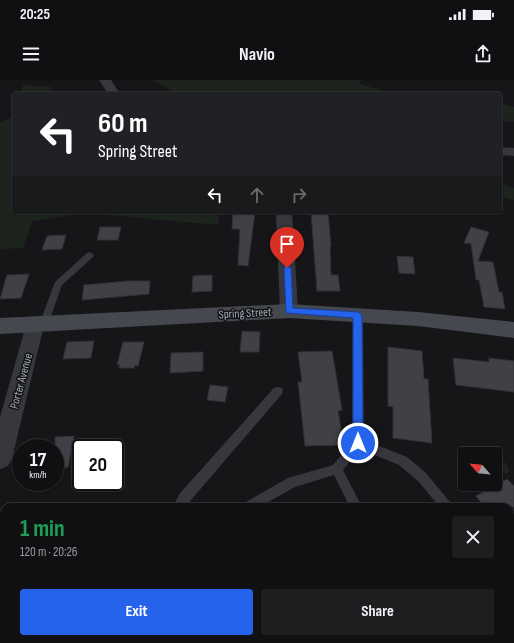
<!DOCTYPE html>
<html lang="en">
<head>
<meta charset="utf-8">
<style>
  :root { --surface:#101013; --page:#1e1e21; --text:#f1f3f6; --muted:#9c9da0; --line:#303033; --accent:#2563eb }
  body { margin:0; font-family:"Sofia Sans Condensed",sans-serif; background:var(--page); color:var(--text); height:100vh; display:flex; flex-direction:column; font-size:15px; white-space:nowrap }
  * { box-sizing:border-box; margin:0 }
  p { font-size:13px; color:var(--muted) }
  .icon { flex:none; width:22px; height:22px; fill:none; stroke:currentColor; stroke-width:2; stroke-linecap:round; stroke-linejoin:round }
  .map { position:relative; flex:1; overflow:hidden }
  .sheet { position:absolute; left:0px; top:423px; width:514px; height:140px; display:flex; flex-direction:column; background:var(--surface); border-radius:12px 12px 0 0; box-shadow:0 1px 3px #0004,0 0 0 1px var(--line) }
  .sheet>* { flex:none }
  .guide { position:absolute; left:12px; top:12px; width:490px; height:122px; border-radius:4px; box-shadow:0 1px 3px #0004,0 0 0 1px var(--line); background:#202124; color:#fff; overflow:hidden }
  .needle { width:26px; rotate:297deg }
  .tools { position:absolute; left:458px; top:367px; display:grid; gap:8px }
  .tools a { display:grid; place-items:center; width:44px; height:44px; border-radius:4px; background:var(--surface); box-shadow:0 1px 3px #0004,0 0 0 1px var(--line); font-size:20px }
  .speed { position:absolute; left:12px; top:359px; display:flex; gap:8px; font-size:20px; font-weight:700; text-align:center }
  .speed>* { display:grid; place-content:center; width:52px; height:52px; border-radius:50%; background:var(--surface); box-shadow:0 1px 3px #0004,0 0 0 1px var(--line); line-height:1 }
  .speed small { font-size:10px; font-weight:400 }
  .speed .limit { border:2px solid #111; border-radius:6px; background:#fff; color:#111 }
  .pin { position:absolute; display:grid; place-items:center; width:34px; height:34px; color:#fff; margin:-41px -17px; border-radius:50% 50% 50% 0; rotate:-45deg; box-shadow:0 0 4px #0007 }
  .pin .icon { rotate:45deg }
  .me { position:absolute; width:44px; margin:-22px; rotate:0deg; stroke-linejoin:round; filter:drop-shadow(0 0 3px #0008) }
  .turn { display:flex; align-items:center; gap:14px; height:84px; padding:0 20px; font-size:18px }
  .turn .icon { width:52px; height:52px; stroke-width:2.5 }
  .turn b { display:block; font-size:28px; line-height:34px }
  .lanes { display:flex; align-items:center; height:38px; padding:0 20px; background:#0003; justify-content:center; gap:20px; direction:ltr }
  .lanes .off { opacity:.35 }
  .round { display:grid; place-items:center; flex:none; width:42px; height:42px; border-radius:4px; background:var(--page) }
  .headline { display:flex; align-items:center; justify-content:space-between; height:68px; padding:0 20px }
  h1 { font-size:24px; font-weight:700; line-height:30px; color:#1e9e55 }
  .cta { display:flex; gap:8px; margin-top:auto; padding:8px 20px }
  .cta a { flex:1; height:46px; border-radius:4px; background:var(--accent); color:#fff; font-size:16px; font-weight:700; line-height:46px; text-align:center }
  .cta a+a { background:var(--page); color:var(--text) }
  .status { display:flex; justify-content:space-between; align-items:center; height:28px; padding:0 20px; background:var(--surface); direction:ltr }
  .status svg { height:11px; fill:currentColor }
  header { display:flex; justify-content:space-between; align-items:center; height:52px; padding:0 20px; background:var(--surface); font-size:18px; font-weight:700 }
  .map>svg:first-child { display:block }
  .green { fill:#1c241d }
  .building { fill:#404146; stroke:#303035 }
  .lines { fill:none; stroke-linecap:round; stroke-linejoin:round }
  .service { fill:#37383e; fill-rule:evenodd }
  .minor { fill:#37383e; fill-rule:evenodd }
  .secondary { fill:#45484e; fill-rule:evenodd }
  .route { fill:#2563eb; stroke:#184099 }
  .labels { text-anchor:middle; stroke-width:3; stroke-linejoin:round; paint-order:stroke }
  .street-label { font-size:12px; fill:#a7aeba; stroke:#111114 }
</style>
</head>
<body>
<div class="status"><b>20:25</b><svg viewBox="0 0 49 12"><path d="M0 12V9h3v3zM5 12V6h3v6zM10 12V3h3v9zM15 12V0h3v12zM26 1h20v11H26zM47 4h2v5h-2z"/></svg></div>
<header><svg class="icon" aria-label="menu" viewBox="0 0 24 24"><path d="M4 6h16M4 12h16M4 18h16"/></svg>Navio<svg class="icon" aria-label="share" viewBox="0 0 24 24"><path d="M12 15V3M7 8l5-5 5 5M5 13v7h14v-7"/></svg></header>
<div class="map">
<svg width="514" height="563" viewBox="0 0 514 563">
  <rect width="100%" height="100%" fill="#161619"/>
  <!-- green -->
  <g class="green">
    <polygon points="153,0 361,0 358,3 391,14 177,14"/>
    <polygon points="23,5 51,7 52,14 21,14"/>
    <polygon points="500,23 514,27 514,42 500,41"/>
    <polygon points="14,36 14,132 218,132 219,145 85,133 32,141 23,168 0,169 0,43"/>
    <polygon points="500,104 514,108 514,120 500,117"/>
    <path d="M489,371C498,372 504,381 509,388L508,393L495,394V374H483Z"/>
  </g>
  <!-- building -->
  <g class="building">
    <polygon points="233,132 255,132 248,186 238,185 240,149 232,149"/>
    <polygon points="311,132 328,132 331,166 330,166 331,195 338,195 340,211 317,211"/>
    <polygon points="100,147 121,147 118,160 97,160"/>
    <polygon points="471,147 489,152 478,181 493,182 499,212 502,212 505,229 484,227 479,200 476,200 471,164 464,163"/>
    <polygon points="66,155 62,169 42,170 47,156"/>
    <polygon points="397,176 413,177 415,194 399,193"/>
    <polygon points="29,194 21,218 0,219 7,195"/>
    <polygon points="212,195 212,211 192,212 193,196"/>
    <polygon points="127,201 150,201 149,214 82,220 84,205"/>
    <polygon points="242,251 260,252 259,272 240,272"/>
    <polygon points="94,261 91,278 63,279 67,262"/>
    <polygon points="123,262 144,262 138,286 135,285 134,288 119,288 120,285 117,285"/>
    <polygon points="388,267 422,271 424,299 428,299 432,363 393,358 393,327 388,326"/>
    <polygon points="332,271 342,330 338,331 344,365 305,366 298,302 302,302 298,272"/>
    <polygon points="203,272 203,291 170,293 171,273"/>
    <polygon points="453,278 489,282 489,278 514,281 514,312 456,305"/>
    <polygon points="210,305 228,307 225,322 207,320"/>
    <polygon points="74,356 68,387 55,388 55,357"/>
    <polygon points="507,399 514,406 514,427 485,427 476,416"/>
  </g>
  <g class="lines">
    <!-- service -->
    <g class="service">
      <polygon points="90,172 94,175 93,177 62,205 47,247 41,247 39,245 55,202 87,173"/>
      <polygon points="358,232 363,235 364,360 407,377 426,393 454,427 440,427 418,401 399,385 360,369 343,390 362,427 350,427 334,395 295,407 259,427 242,427 244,423 288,398 333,385 352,362 353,235"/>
      <polygon points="278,307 282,308 283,311 282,314 185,427 172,427 181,412 274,308"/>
      <rect x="0" y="498" width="4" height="14"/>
    </g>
    <!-- minor -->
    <g class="minor">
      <polygon points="99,0 111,0 120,14 108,14"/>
      <polygon points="500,67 514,68 514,76 500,75"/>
      <polygon points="276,132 292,132 298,231 296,236 289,238 282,236 280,231"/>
      <polygon points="35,238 42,240 44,245 12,379 8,386 0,389 0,337 26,245 28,240"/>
    </g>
    <!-- secondary -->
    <polygon class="secondary" points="289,224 418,232 514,242 514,258 418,246 289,238 0,254 0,238"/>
  </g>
  <!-- route -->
  <polygon class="route" points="284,186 287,186 291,188 293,228 358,232 362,235 363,363 361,366 354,366 353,363 353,238 286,233"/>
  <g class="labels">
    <!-- street labels -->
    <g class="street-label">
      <text transform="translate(245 233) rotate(-3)" y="4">Spring Street</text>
      <text transform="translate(21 301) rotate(-75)" y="4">Porter Avenue</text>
    </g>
  </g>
</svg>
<div class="tools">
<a><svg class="needle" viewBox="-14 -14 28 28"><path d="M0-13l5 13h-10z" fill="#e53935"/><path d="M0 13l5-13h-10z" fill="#9c9da0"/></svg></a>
</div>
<div class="speed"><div>17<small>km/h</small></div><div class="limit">20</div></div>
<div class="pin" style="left:287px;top:188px;background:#d93025"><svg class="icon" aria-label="arrive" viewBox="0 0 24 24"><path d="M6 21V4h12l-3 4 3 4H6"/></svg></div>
<svg class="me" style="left:358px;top:363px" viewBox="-20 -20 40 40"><circle r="17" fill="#2563eb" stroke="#fff" stroke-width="3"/><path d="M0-11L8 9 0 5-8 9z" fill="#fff"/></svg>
<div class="guide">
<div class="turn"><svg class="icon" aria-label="left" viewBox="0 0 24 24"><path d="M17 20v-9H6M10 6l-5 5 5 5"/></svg><div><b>60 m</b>Spring Street</div></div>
<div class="lanes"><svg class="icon" aria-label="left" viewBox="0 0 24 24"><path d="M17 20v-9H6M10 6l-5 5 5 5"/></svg><svg class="icon off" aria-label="ahead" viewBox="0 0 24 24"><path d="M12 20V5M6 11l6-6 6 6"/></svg><svg class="icon off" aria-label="right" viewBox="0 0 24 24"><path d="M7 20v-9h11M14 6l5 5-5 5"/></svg></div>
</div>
<section class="sheet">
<div class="headline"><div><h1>1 min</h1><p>120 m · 20:26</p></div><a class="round"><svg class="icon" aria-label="close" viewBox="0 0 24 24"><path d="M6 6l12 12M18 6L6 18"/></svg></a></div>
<div class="cta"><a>Exit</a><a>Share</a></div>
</section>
</div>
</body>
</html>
